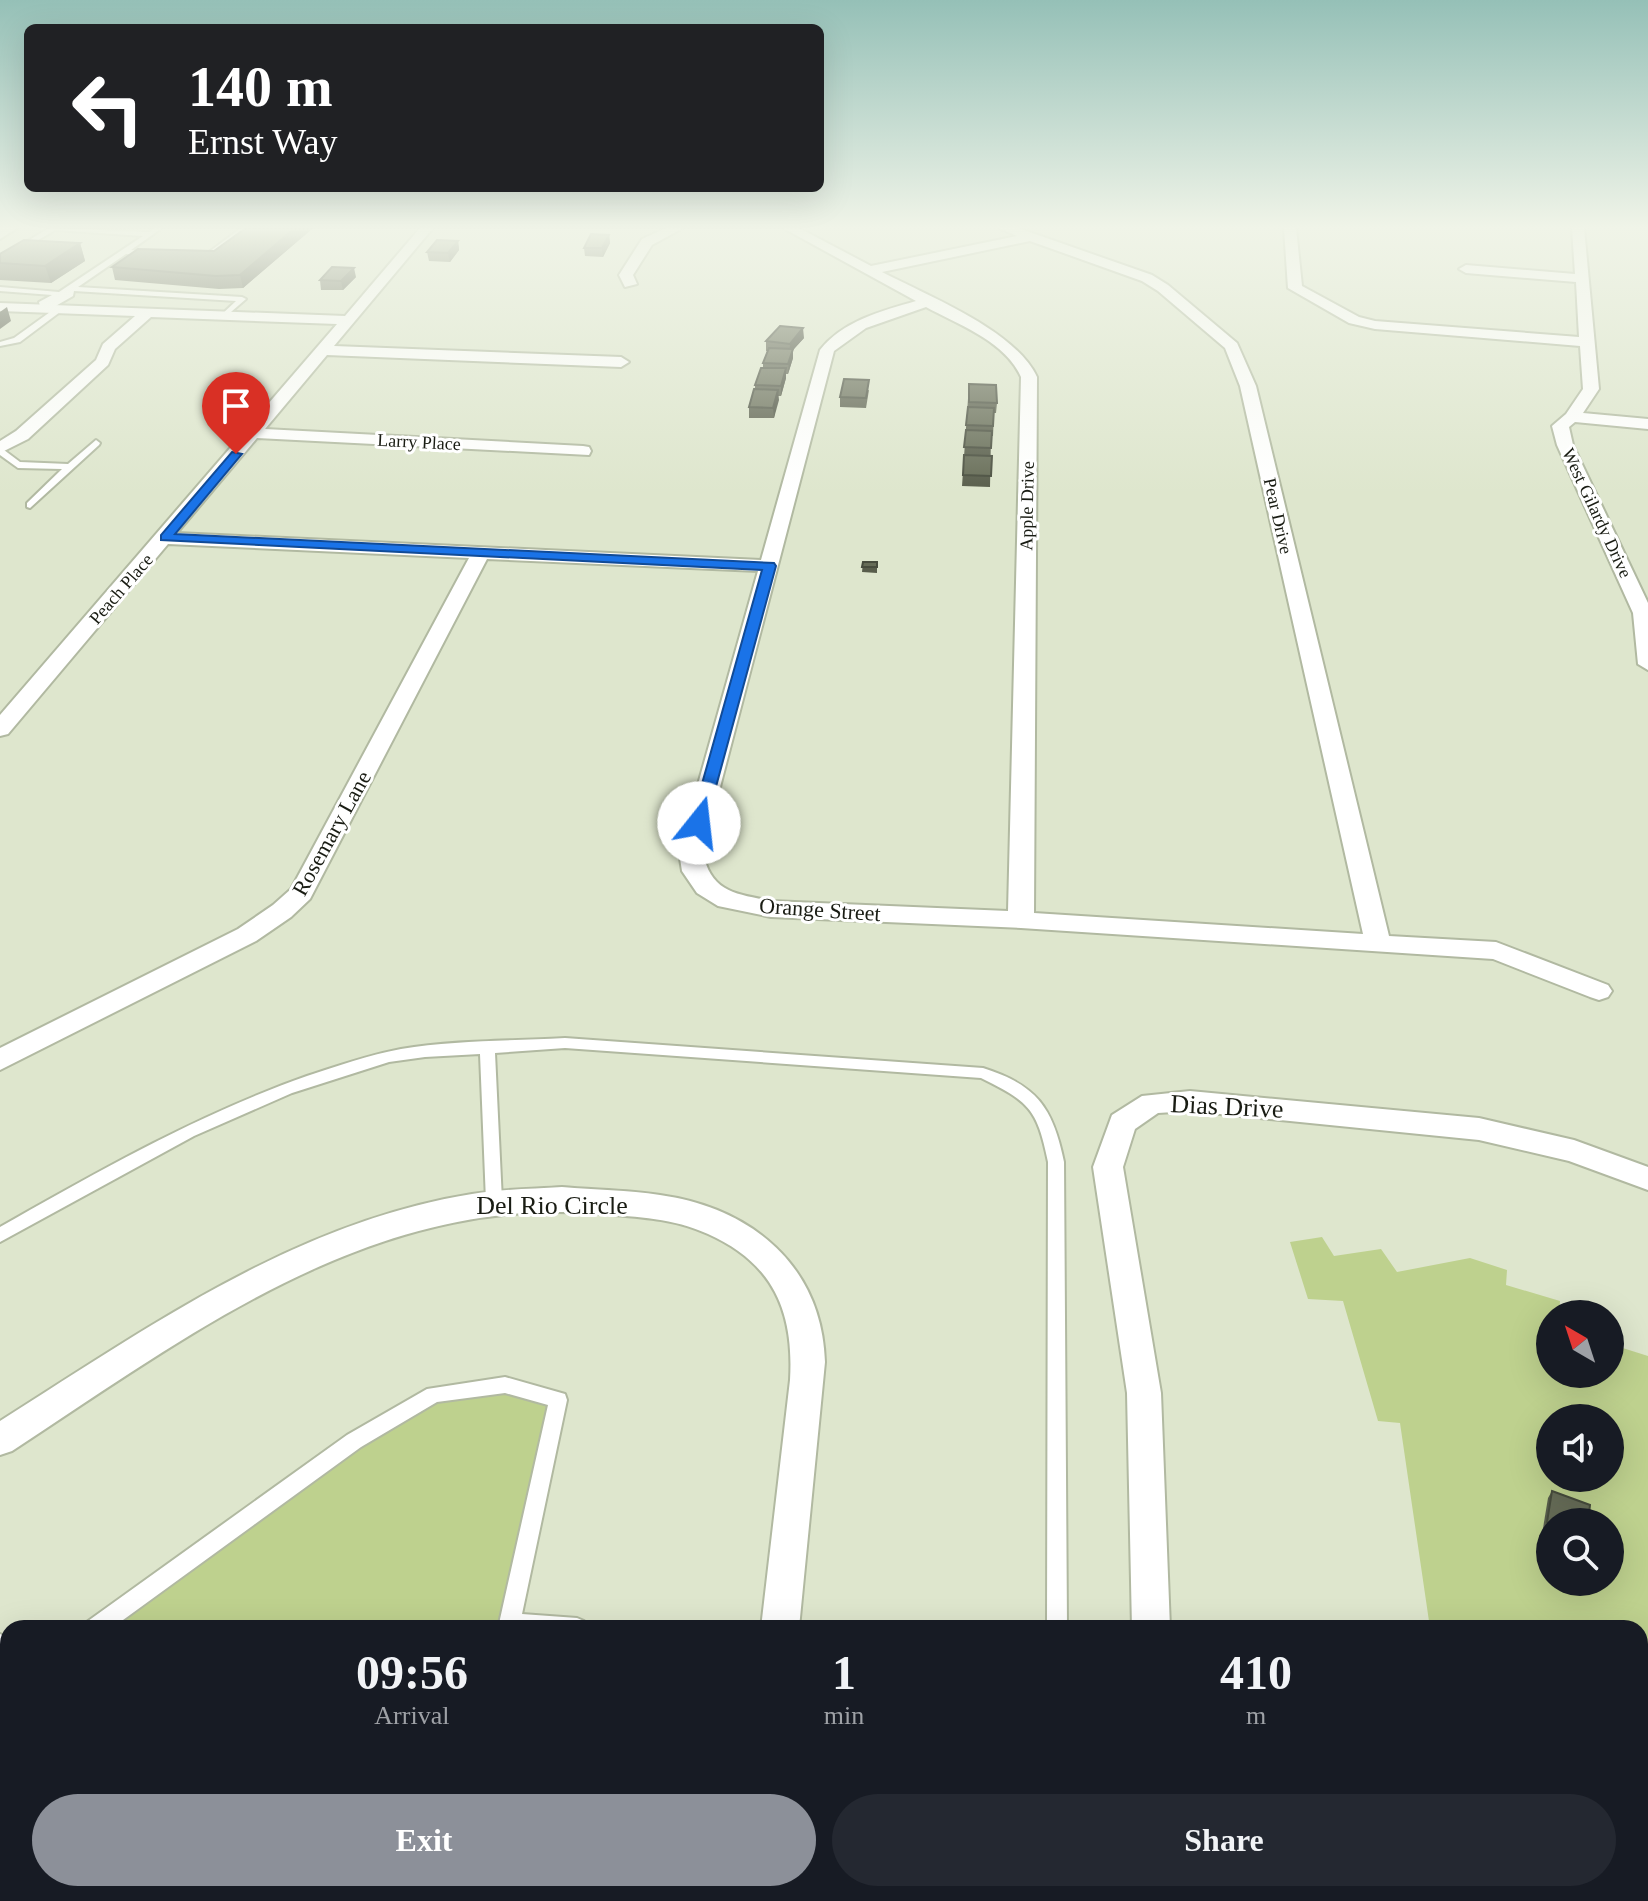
<!DOCTYPE html>
<html lang="en">
<head>
<meta charset="utf-8">
<style>
  :root { --surface:#171b24; --page:#242831; --text:#f1f3f6; --muted:#9ea1a6; --accent:#8c9099 }
  body { margin:0; font-family:Georgia,serif; background:var(--page); color:var(--text); height:100vh; display:flex; flex-direction:column; font-size:30px; white-space:nowrap }
  * { box-sizing:border-box; margin:0 }
  p { font-size:26px; color:var(--muted) }
  .icon { flex:none; width:44px; height:44px; fill:none; stroke:currentColor; stroke-width:2; stroke-linecap:round; stroke-linejoin:round }
  .map { position:relative; flex:1; overflow:hidden }
  .panel { position:absolute; left:0px; top:1620px; width:1648px; height:282px; display:flex; flex-direction:column; background:var(--surface); border-radius:24px 24px 0 0; box-shadow:0 8px 32px #0002 }
  .panel>* { flex:none }
  .guide { position:absolute; left:24px; top:24px; width:800px; height:168px; border-radius:12px; box-shadow:0 8px 32px #0002; background:#202124; color:#fff; overflow:hidden }
  .needle { width:52px; rotate:321deg }
  .buttons { position:absolute; left:1536px; top:1300px; display:grid; gap:16px }
  .buttons a { display:grid; place-items:center; width:88px; height:88px; border-radius:50%; background:var(--surface); box-shadow:0 8px 32px #0002; font-size:40px }
  .pin { position:absolute; display:grid; place-items:center; width:68px; height:68px; color:#fff; margin:-82px -34px; border-radius:50% 50% 50% 0; rotate:-45deg; box-shadow:0 0 8px #0007 }
  .pin .icon { rotate:45deg }
  .me { position:absolute; width:88px; margin:-44px; rotate:16deg; stroke-linejoin:round; filter:drop-shadow(0 0 6px #0008) }
  .turn { display:flex; align-items:center; gap:28px; height:168px; padding:0 32px; font-size:36px }
  .turn .icon { width:104px; height:104px; stroke-width:2.5 }
  .turn b { display:block; font-size:56px; line-height:68px }
  .eta { display:flex; justify-content:space-evenly; align-items:center; height:136px; text-align:center }
  .eta b { font-size:48px; font-weight:700; line-height:56px }
  .primary-button { display:flex; gap:16px; margin-top:auto; padding:16px 32px }
  .primary-button a { flex:1; height:92px; border-radius:48px; background:var(--accent); color:#fff; font-size:32px; font-weight:700; line-height:92px; text-align:center }
  .primary-button a+a { background:var(--page); color:var(--text) }
  .map>svg:first-child { display:block }
  .green { fill:#bed18e; fill-rule:evenodd }
  .lines { fill:none; stroke-linecap:round; stroke-linejoin:round }
  .lane-casing { stroke:#b1b9a1; stroke-width:4 }
  .street-casing { stroke:#b1b9a1; stroke-width:4 }
  .secondary-casing { stroke:#b1b9a1; stroke-width:4 }
  .lane { fill:#fff; fill-rule:evenodd }
  .street { fill:#fff; fill-rule:evenodd }
  .secondary { fill:#fff; fill-rule:evenodd }
  .wall { fill:#585d4b }
  .shaded-wall { fill:#474c3d }
  .building { fill:#666c57; stroke:#474c3d; stroke-width:2 }
  .route { fill:#1a73e8; stroke:#114b97; stroke-width:2 }
  .labels { text-anchor:middle; stroke-width:6; stroke-linejoin:round; paint-order:stroke }
  .far-street-label { font-size:18px; fill:#191c13; stroke:#fff }
  .street-label { font-size:22px; fill:#191c13; stroke:#fff }
  .near-street-label { font-size:26px; fill:#191c13; stroke:#fff }
</style>
</head>
<body>
<div class="map">
<svg width="1648" height="1901" viewBox="0 0 1648 1901">
  <rect width="100%" height="100%" fill="#dee6cd"/>
  <!-- green -->
  <g class="green">
    <path d="M1322,1237L1334,1256L1381,1249L1397,1272L1470,1258L1507,1270L1506,1285L1560,1301L1559,1314H1550V1374H1610V1344L1648,1356V1805L1640,1798V1628H1430L1400,1423L1378,1421L1343,1301L1308,1299L1290,1242ZM1550,1418H1610V1478H1550ZM1549,1498L1586,1522H1610V1582H1550V1531L1543,1528Z"/>
    <polygon points="505,1385 558,1400 508,1628 95,1628 434,1395"/>
    <polygon points="8,1690 8,1894 139,1894 137,1901 0,1901 0,1696"/>
    <polygon points="182,1894 392,1894 379,1901 180,1901"/>
    <polygon points="1467,1894 1559,1894 1566,1901 1468,1901"/>
  </g>
  <g class="lines">
    <!-- lane casing -->
    <g class="lane-casing">
      <g id="lane">
        <polygon points="49,228 149,232 154,228 162,228 131,250 153,251 156,255 126,254 78,287 242,297 246,299 224,318 220,316 236,301 74,291 73,296 47,311 41,311 39,302 52,295 0,291 0,287 59,292 143,236 55,230 0,263 0,258"/>
        <polygon points="241,228 249,228 209,259 193,256 205,255"/>
        <polygon points="57,307 64,309 20,342 0,346 0,342 14,338"/>
        <polygon points="96,440 100,443 99,445 30,508 27,507 27,503 62,469 18,468 0,455 0,447 20,462 68,464"/>
        <path d="M565,1038L983,1068C1037,1085 1053,1108 1064,1162L1067,1628H1047L1048,1162C1037,1108 1029,1102 981,1078L565,1048L495,1053L502,1201L500,1205L494,1207L488,1205L486,1201L480,1054L425,1057L389,1062L292,1093L194,1136L0,1242V1227C99,1171 199,1114 307,1076C337,1066 369,1055 401,1049C454,1040 511,1041 565,1038Z"/>
        <polygon points="505,1377 565,1394 567,1400 522,1614 577,1618 584,1621 587,1628 498,1628 548,1405 505,1393 437,1402 361,1447 112,1628 85,1628 88,1621 347,1435 427,1389"/>
        <polygon points="0,1634 8,1638 8,1667 0,1663"/>
        <polygon points="8,1679 8,1703 0,1707 0,1683"/>
        <polygon points="370,1894 404,1894 401,1901 367,1901"/>
      </g>
    </g>
    <!-- street casing -->
    <g class="street-casing">
      <g id="street">
        <path d="M420,228H433L334,346L621,357L629,362L621,367L327,355L265,429L583,446L589,447L591,451L589,455L257,438L177,533L761,560L820,350C843,321 881,311 916,301L783,228H799L871,266L1017,236L999,228H1018L1152,275L1168,285L1237,343L1256,386L1389,936L1496,942L1608,985L1612,991L1608,997L1599,1000L1590,997L1493,959L1021,928L771,917L718,906L697,893L682,871L679,852L758,571L487,559L310,899L291,917L256,941L0,1070V1048L238,929L273,905L291,889L469,558L168,544L8,734L0,736V715L337,324L151,317L115,349L108,365L28,439L0,453V441L16,431L96,360L103,344L135,316L0,311V303L345,316ZM1030,241L1142,281L1158,291L1225,348L1240,386L1363,934L1034,913L1037,377C1015,330 928,296 882,272ZM926,307C959,325 1005,341 1021,377L1008,911L771,901C736,894 710,892 703,852L834,351L866,328Z"/>
        <polygon points="666,228 683,228 652,245 633,275 637,284 625,287 619,275 642,239"/>
        <polygon points="1284,228 1296,228 1302,286 1359,317 1375,321 1579,337 1576,282 1466,273 1459,269 1466,265 1575,274 1572,228 1584,228 1599,389 1583,413 1648,419 1648,429 1575,422 1569,427 1573,445 1648,603 1648,670 1638,664 1633,613 1557,445 1552,426 1566,414 1583,389 1580,346 1375,329 1349,323 1288,288"/>
        <polygon points="1190,1091 1479,1118 1574,1140 1648,1167 1648,1190 1569,1161 1479,1140 1190,1111 1158,1113 1135,1129 1123,1167 1161,1393 1170,1628 1132,1628 1127,1393 1093,1167 1112,1115 1142,1096"/>
        <path d="M562,1187C595,1190 628,1190 660,1195C752,1208 822,1266 825,1362L799,1628H761L790,1380C794,1311 773,1263 708,1234C673,1218 638,1217 601,1214C374,1194 192,1333 12,1451L0,1455V1421C147,1328 296,1222 472,1194C501,1189 532,1189 562,1187Z"/>
        <polygon points="750,1894 794,1894 796,1901 752,1901"/>
        <rect x="1172" y="1894" width="44" height="7"/>
      </g>
    </g>
    <!-- secondary casing -->
    <g class="secondary-casing">
      <polygon id="secondary" points="0,228 17,228 0,239"/>
    </g>
    <!-- lane -->
    <use href="#lane" class="lane"/>
    <!-- street -->
    <use href="#street" class="street"/>
    <!-- secondary -->
    <use href="#secondary" class="secondary"/>
  </g>
  <!-- wall -->
  <g class="wall">
    <polygon points="246,228 313,228 243,288 219,289 115,280 112,267 214,251"/>
    <polygon points="609,235 610,243 603,257 585,256 584,248"/>
    <polygon points="458,241 459,250 450,262 429,261 427,252"/>
    <polygon points="80,243 85,261 51,283 0,280 0,254"/>
    <polygon points="356,277 343,290 321,290 320,280"/>
    <polygon points="804,338 793,350 793,358 788,374 786,374 786,378 781,396 778,396 774,418 749,418 749,407 755,389 755,385 763,368 763,363 767,351 766,351 766,341"/>
    <polygon points="969,384 997,403 996,413 994,413 993,436 991,436 990,487 962,486"/>
    <polygon points="869,390 866,408 840,407 840,397"/>
    <polygon points="863,562 877,562 877,573 862,572"/>
    <polygon points="1552,1491 1550,1522 1550,1531 1543,1528 1548,1498"/>
  </g>
  <!-- shaded-wall -->
  <g class="shaded-wall">
    <polygon points="295,228 313,228 243,288 240,275"/>
    <polygon points="609,235 610,243 603,257 602,248"/>
    <polygon points="458,241 459,250 450,262 448,253"/>
    <polygon points="80,243 85,261 51,283 45,266"/>
    <polygon points="354,268 356,277 343,290 341,281"/>
    <polygon points="7,307 11,321 0,329 0,312"/>
    <polygon points="803,328 804,338 793,350 793,358 788,374 790,344"/>
    <polygon points="786,368 786,378 781,396 781,386"/>
    <polygon points="778,390 779,400 774,418 773,408"/>
    <polygon points="172,1894 182,1894 180,1901 170,1901"/>
  </g>
  <!-- building -->
  <g class="building">
    <polygon points="246,228 295,228 240,275 216,276 112,267 138,249 214,251"/>
    <polygon points="591,234 609,235 602,248 584,248"/>
    <polygon points="24,240 80,243 45,266 0,263 0,254"/>
    <polygon points="437,240 458,241 448,253 427,252"/>
    <polygon points="332,267 354,268 341,281 320,280"/>
    <polygon points="780,326 803,328 790,344 766,341"/>
    <polygon points="769,348 793,349 788,364 763,363"/>
    <polygon points="761,368 786,368 781,386 755,385"/>
    <polygon points="844,379 869,380 866,398 840,397"/>
    <polygon points="969,384 996,385 997,403 969,402"/>
    <polygon points="754,389 778,390 773,408 749,407"/>
    <polygon points="968,407 994,408 993,426 966,425"/>
    <polygon points="966,430 992,431 991,448 964,447"/>
    <polygon points="964,455 992,456 991,476 963,475"/>
    <polygon points="863,562 877,562 877,567 862,567"/>
    <polygon points="1552,1491 1590,1505 1588,1522 1550,1522 1550,1523 1547,1522"/>
    <polygon points="129,1894 172,1894 170,1901 127,1901"/>
  </g>
  <!-- sky -->
  <linearGradient id="sky" x2="0" y2="1"><stop stop-color="#95c0b7"/><stop offset="0.46" stop-color="#f0f4e8"/><stop offset="1" stop-color="#f0f4e8" stop-opacity="0"/></linearGradient>
  <rect width="1648" height="494" fill="url(#sky)"/>
  <!-- route -->
  <polygon class="route" points="232,452 242,454 175,534 774,563 776,566 705,827 693,827 691,823 762,570 161,540 161,535"/>
  <g class="labels">
    <!-- far-street labels -->
    <g class="far-street-label">
      <text transform="translate(419 442) rotate(3)" y="6">Larry Place</text>
      <text transform="translate(1027 506) rotate(-89)" y="6">Apple Drive</text>
      <text transform="translate(1597 513) rotate(65)" y="6">West Gilardy Drive</text>
      <text transform="translate(1278 516) rotate(77)" y="6">Pear Drive</text>
      <text transform="translate(121 589) rotate(-49)" y="6">Peach Place</text>
    </g>
    <!-- street labels -->
    <g class="street-label">
      <text transform="translate(331 833) rotate(-61)" y="8">Rosemary Lane</text>
      <text transform="translate(820 909) rotate(4)" y="8">Orange Street</text>
    </g>
    <!-- near-street labels -->
    <g class="near-street-label">
      <text transform="translate(1227 1106) rotate(3)" y="9">Dias Drive</text>
      <text x="552" y="1214">Del Rio Circle</text>
    </g>
  </g>
</svg>
<div class="buttons">
<a><svg class="needle" viewBox="-14 -14 28 28"><path d="M0-13l5 13h-10z" fill="#e53935"/><path d="M0 13l5-13h-10z" fill="#9ea1a6"/></svg></a>
<a><svg class="icon" aria-label="sound" viewBox="0 0 24 24"><path d="M4 9h4l5-4v14l-5-4H4zM17 9q2 3 0 6"/></svg></a>
<a><svg class="icon" aria-label="search" viewBox="0 0 24 24"><circle cx="10" cy="10" r="6"/><path d="M15 15l6 6"/></svg></a>
</div>
<div class="pin" style="left:236px;top:454px;background:#d93025"><svg class="icon" aria-label="arrive" viewBox="0 0 24 24"><path d="M6 21V4h12l-3 4 3 4H6"/></svg></div>
<svg class="me" style="left:699px;top:823px" viewBox="-20 -20 40 40"><circle r="19" fill="#fff"/><path d="M0-13L10 11 0 6-10 11z" fill="#1a73e8"/></svg>
<div class="guide">
<div class="turn"><svg class="icon" aria-label="left" viewBox="0 0 24 24"><path d="M17 20v-9H6M10 6l-5 5 5 5"/></svg><div><b>140 m</b>Ernst Way</div></div>
</div>
<section class="panel">
<div class="eta">
<div><b>09:56</b><p>Arrival</p></div>
<div><b>1</b><p>min</p></div>
<div><b>410</b><p>m</p></div>
</div>
<div class="primary-button"><a>Exit</a><a>Share</a></div>
</section>
</div>
</body>
</html>
